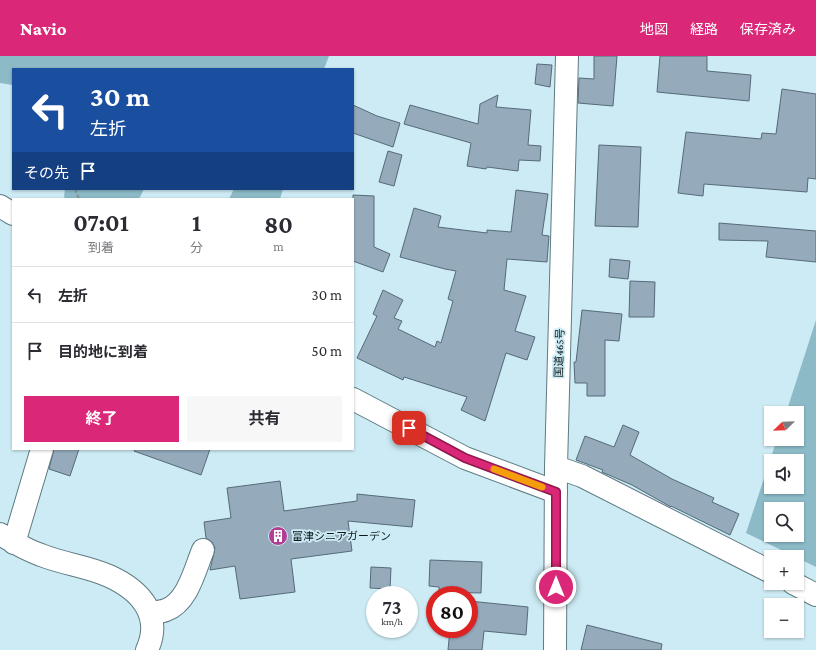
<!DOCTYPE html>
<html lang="ja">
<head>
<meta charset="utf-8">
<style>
  :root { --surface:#fff; --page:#f7f7f7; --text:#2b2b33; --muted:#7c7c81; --line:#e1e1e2; --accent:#db2777 }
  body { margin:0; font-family:"Crimson Pro","Noto Sans JP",serif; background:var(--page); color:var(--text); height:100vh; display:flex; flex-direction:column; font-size:15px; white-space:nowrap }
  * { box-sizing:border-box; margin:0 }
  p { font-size:13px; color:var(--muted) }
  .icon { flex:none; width:22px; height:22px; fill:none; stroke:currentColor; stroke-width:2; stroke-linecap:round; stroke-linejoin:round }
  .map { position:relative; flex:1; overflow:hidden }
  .drawer { position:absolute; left:12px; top:142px; width:342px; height:252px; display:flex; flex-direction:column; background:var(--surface); border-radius:0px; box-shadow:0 1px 3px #0004 }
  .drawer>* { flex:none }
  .banner { position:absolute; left:12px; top:12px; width:342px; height:122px; border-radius:0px; box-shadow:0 1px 3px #0004; background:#1a4fa0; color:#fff; overflow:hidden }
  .needle { width:26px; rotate:247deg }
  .fabs { position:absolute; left:764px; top:350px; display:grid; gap:8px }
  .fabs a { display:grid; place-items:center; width:40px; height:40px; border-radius:0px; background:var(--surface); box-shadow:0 1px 3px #0004; font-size:20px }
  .speed { position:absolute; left:366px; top:530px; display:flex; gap:8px; font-size:20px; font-weight:700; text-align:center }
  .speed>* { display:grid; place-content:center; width:52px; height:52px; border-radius:50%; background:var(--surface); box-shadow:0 1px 3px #0004; line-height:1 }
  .speed small { font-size:10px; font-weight:400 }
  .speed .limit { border:6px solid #d22; background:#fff; color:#111 }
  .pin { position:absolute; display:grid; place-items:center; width:34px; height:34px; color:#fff; margin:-17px; border-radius:8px; box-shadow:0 2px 6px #0006 }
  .me { position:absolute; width:44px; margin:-22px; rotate:0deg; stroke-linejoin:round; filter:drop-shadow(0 0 3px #0008) }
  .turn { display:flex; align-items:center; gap:14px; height:84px; padding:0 12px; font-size:18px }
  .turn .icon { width:52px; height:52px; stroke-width:2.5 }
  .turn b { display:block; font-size:28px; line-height:34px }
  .then { display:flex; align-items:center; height:38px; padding:0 12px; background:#0003; gap:8px; font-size:15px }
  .eta { display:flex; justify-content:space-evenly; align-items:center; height:68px; text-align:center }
  .eta b { font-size:24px; font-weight:700; line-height:28px }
  .primary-button { display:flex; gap:8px; margin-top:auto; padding:8px 12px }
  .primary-button a { flex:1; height:46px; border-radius:0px; background:var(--accent); color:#fff; font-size:16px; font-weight:700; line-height:46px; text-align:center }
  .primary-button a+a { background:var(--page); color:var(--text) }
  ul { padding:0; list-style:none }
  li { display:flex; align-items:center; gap:12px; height:56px; padding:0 12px; border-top:1px solid var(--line) }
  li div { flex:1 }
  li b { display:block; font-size:15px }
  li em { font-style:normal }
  header { display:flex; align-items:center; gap:24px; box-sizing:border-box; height:56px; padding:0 20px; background:var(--accent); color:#fff }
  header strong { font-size:19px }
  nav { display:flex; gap:22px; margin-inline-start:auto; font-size:14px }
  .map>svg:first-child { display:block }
  .green { fill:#8cbac7; fill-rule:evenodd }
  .building { fill:#95aabb; stroke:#566a79 }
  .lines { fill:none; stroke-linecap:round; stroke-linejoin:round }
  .minor-casing { stroke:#5e7a82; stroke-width:24 }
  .trunk-casing { stroke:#5e7a82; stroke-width:24 }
  .path { stroke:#839aa1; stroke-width:2.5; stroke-dasharray:4 2; stroke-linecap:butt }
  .minor { stroke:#fff; stroke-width:22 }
  .trunk { stroke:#fff; stroke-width:22 }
  .route-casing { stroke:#8e194d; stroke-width:10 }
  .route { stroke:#db2777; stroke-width:7 }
  .slow { stroke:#f59e0b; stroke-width:7 }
  .labels { text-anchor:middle; stroke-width:3.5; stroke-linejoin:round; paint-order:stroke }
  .street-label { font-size:11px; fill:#0d181c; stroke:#ccebf4 }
  .poi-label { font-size:11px; fill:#0d181c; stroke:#ccebf4; text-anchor:start }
</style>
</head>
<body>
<header>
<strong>Navio</strong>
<nav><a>地図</a><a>経路</a><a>保存済み</a></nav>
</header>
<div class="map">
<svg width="816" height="594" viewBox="0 0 816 594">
  <rect width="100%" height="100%" fill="#ccebf4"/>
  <!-- green -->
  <g class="green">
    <polygon points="0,0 329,0 324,13 13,13 13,29 0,27"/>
    <polygon points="65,133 144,133 139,143 66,143 64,141"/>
    <polygon points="234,133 283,133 280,143 229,143"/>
    <path d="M816,264V511L746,477L777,383H797V357H786ZM771,405H797V431H771ZM771,453H797V479H771Z"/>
  </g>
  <!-- building -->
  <g class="building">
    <polygon points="594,0 617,0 613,50 578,47 579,22 594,23"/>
    <polygon points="660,0 707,0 707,15 751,19 749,45 657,36"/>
    <polygon points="537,8 552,9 550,31 535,28"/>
    <polygon points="782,33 816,38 816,123 808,122 807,136 704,128 703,140 678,137 686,76 761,83 762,77 776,78"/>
    <polygon points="498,39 496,51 531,54 528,89 541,90 540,105 519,104 518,115 487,111 486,113 467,110 471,87 404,68 410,49 478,68 480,48"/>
    <polygon points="353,49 377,60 400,67 393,91 353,77"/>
    <polygon points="599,89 641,91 638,171 595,170"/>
    <polygon points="388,95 402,99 394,130 379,126"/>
    <polygon points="516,134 548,138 542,179 549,180 547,206 507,203 504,234 526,240 515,275 535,281 527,304 506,297 485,365 461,354 467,341 404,321 403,324 357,302 377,260 373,258 383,234 403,244 394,262 402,265 398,273 435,291 437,285 441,287 453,245 448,243 456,215 445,213 400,201 414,152 441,160 438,171 487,177 487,174 511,176"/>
    <polygon points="353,139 374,140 374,191 390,198 383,216 353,205"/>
    <polygon points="719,167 816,175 816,206 766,201 768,185 719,184"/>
    <polygon points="610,203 630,205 628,223 609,221"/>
    <polygon points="630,225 655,226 654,261 629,261"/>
    <polygon points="582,254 622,258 619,285 605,284 605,340 587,340 587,327 575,327 574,306 576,306"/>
    <polygon points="623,369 639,376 630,399 672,423 714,442 712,446 739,458 730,479 671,450 671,451 632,429 602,416 603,414 576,404 585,380 614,391"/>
    <polygon points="54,393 79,393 70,420 49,413"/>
    <polygon points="135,393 210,393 201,419 134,395"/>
    <polygon points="280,425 284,455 357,445 357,438 415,444 412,471 348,465 352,495 291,503 295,536 240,543 235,510 210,514 215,492 212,486 206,482 204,466 231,462 227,432"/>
    <polygon points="430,504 482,506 481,537 439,536 439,531 429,530"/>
    <polygon points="371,511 391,512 390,533 370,532"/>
    <polygon points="469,545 528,551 526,579 484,575 482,594 448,594 450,573 469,573"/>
    <polygon points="587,569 662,588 661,594 581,594"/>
  </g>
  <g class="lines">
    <!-- minor casing -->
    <g class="minor-casing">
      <g id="minor">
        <polyline points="0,150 13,158"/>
        <polyline points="353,343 465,402 556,436"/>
        <polyline points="556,411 582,420 771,516"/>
        <path d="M0,478C13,486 26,494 41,499C63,508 87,510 109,520C140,534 163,559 147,594"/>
        <polyline points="14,487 42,393"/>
        <polyline points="793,527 816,539"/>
        <path d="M150,557C155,556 161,556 166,554C188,546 195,513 203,494"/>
      </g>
    </g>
    <!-- trunk casing -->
    <g class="trunk-casing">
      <polyline id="trunk" points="555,594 556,411 567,0"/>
    </g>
    <!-- path -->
    <polyline class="path" points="75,133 79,143"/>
    <!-- minor -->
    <use href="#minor" class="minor"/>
    <!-- trunk -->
    <use href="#trunk" class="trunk"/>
  </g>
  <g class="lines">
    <!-- route casing -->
    <g class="route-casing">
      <polyline id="route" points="409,372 465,402 556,436 556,531"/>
    </g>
    <!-- route -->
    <use href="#route" class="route"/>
    <!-- slow -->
    <polyline class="slow" points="494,413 542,431"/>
  </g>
  <!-- icons -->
  <defs>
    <g id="building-disc" transform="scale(1)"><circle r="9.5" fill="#b13d95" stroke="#ccebf4"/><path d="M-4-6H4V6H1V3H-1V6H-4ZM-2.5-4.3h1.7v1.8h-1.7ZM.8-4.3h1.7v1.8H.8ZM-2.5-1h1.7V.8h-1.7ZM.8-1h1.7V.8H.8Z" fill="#fff"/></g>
  </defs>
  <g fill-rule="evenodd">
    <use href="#building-disc" x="278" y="480"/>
  </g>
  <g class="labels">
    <!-- street labels -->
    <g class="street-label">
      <text transform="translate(559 297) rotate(-88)" y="4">国道465号</text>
    </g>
    <!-- poi labels -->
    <g class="poi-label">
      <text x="292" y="484">富津シニアガーデン</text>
    </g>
  </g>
</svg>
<div class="fabs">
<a><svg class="needle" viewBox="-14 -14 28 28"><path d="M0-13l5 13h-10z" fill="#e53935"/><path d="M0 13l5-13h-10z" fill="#7c7c81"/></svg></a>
<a><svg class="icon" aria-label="sound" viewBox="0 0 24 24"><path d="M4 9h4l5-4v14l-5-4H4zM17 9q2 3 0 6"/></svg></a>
<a><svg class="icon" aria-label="search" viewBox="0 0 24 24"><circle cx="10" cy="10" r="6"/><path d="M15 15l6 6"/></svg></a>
<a>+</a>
<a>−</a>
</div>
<div class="speed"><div>73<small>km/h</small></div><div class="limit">80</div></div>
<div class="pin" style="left:409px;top:372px;background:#d93025"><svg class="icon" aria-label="arrive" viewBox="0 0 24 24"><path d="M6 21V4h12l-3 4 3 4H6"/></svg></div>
<svg class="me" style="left:556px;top:531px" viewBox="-20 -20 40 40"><circle r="17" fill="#db2777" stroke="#fff" stroke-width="3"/><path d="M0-11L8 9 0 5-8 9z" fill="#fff"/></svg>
<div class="banner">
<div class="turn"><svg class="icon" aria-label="left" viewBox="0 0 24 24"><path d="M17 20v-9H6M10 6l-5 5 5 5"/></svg><div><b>30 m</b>左折</div></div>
<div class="then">その先<svg class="icon" aria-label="arrive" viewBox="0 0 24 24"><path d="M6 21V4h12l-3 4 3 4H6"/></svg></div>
</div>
<section class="drawer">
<div class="eta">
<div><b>07:01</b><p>到着</p></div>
<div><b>1</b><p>分</p></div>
<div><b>80</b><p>m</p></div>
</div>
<ul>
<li><svg class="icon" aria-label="left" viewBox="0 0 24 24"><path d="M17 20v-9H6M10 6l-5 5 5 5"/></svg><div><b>左折</b></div><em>30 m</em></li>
<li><svg class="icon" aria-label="arrive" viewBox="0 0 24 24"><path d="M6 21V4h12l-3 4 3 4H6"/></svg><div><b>目的地に到着</b></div><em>50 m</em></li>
</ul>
<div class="primary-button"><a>終了</a><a>共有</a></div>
</section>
</div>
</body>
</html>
